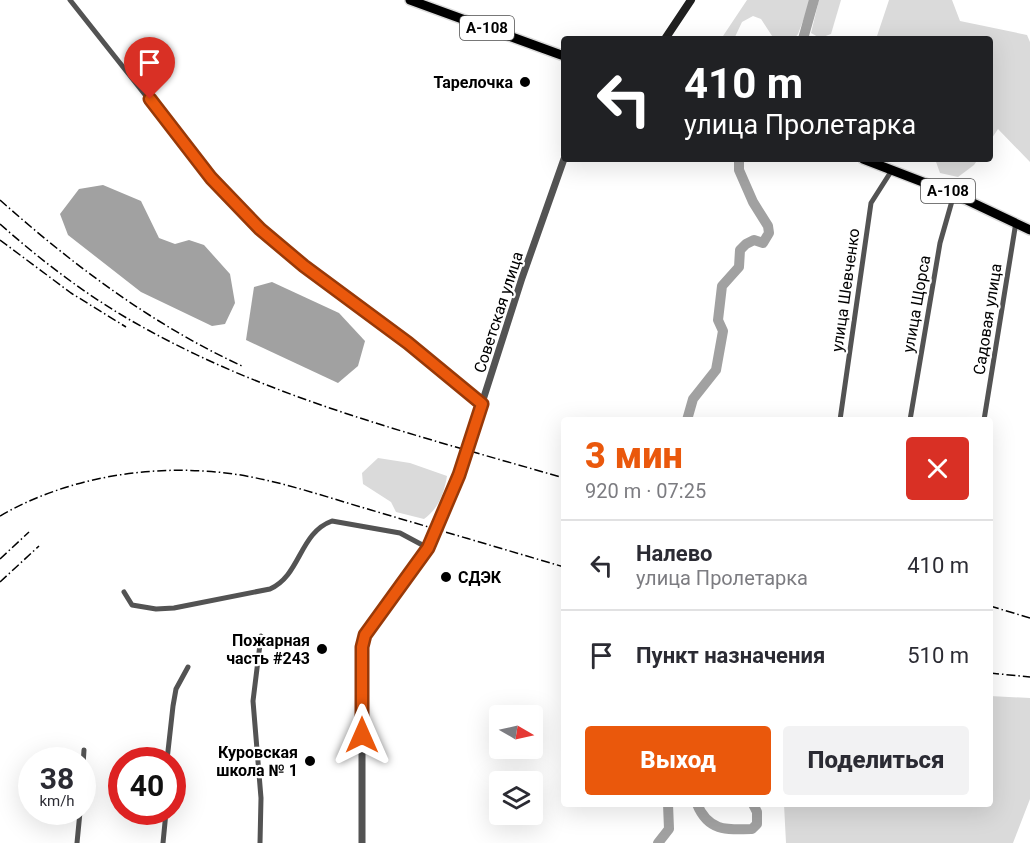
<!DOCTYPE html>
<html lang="ru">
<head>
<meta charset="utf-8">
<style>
  :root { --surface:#fff; --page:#f2f2f3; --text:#2b2b33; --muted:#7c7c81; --line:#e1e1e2; --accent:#ea580c }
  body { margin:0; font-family:Roboto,sans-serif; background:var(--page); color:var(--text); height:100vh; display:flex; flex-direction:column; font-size:22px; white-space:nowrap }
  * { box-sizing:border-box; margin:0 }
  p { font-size:20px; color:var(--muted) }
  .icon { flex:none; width:33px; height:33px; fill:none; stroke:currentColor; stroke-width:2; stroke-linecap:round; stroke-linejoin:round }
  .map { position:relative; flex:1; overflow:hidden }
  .side { position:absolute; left:561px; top:417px; width:432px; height:390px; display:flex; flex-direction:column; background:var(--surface); border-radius:6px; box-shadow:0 6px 24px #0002 }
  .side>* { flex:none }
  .guide { position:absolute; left:561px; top:36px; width:432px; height:126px; border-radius:6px; box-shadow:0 6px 24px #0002; background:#202124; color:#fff; overflow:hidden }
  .needle { width:39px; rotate:99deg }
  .controls { position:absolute; left:489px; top:705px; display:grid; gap:12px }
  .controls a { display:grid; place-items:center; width:54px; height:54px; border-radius:6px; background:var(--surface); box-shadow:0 6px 24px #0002; font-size:30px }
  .speed { position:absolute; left:18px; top:747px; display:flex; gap:12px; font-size:30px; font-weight:700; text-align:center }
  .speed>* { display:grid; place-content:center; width:78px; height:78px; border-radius:50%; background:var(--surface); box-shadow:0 6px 24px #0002; line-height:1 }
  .speed small { font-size:15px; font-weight:400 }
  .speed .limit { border:9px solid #d22; background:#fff; color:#111 }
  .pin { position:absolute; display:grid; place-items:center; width:51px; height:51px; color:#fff; margin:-62px -26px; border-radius:50% 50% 50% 0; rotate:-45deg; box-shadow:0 0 6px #0007 }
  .pin .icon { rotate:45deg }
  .me { position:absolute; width:66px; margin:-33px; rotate:0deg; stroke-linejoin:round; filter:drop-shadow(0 0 4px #0008) }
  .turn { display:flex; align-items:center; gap:21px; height:126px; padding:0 24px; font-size:27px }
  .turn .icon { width:78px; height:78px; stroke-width:2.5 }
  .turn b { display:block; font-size:42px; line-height:51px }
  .round { display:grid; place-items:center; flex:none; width:63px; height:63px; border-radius:6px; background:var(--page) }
  .headline { display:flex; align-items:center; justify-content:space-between; height:102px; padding:0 24px }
  h1 { font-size:36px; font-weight:800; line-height:45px; color:var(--accent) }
  .cta { display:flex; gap:12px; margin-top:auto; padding:12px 24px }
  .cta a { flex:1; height:69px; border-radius:6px; background:var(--accent); color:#fff; font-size:24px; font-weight:800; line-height:69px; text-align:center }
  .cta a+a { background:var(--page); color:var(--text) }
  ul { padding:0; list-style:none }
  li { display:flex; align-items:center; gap:18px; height:90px; padding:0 24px; border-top:2px solid var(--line) }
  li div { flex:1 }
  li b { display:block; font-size:22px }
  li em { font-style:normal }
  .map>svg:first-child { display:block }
  .green { fill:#dadada }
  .water { fill:#a1a1a1 }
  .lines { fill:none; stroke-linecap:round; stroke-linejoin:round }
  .river { stroke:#a1a1a1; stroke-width:10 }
  .trunk-casing { stroke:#dbdbdb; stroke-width:12 }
  .minor { stroke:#535353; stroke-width:5 }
  .tertiary { stroke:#535353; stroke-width:7 }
  .secondary { stroke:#202020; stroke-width:8 }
  .trunk { stroke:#000; stroke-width:9 }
  .rail { stroke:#000; stroke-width:1.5; stroke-dasharray:9 3 1.5 3; stroke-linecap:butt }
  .route-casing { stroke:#983908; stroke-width:15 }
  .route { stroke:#ea580c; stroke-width:10 }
  .poi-dot { fill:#000; stroke:#fff; stroke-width:2 }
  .labels { text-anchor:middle; stroke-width:4.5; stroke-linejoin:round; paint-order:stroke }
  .shield { fill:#fff; stroke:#4c4c4c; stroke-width:1.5 }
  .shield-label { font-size:15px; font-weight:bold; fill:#000 }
  .poi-label { font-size:16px; font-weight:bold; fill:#000; stroke:#fff; text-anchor:end }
  .street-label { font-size:16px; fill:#000; stroke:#fff }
</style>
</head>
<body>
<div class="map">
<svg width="1030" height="843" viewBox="0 0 1030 843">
  <rect width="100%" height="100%" fill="#fff"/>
  <!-- green -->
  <g class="green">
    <polygon points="747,0 811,0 798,34 794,39 774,39 761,19 753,16 742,22 734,39 721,39"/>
    <polygon points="819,0 841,0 831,34 820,38 811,33"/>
    <polygon points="889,0 952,0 960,21 1027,35 1030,42 1030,162 998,129 990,141 990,39 876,39"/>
    <polygon points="935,159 978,159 974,165 958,177 940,173"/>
    <path d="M378,458L410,463L447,476C444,494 438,509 424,519L396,512L391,502L363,484L362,473Z"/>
    <polygon points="990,696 1030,698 1030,799 1013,843 786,843 784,804 990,804"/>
  </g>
  <!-- water -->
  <g class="water">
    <polygon points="103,185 141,201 159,238 175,244 189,240 204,245 230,274 235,303 225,324 212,326 141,292 68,235 60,214 79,189"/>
    <polygon points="272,282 339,313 365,341 358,366 338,383 246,340 254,287"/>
  </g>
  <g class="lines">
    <!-- river -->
    <g class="river">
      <polyline points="803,39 814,0"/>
      <polyline points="687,420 693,399 716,370 723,331 718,320 722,286 739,267 740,250 746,244 754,240 763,243 769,233 768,226 753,202 739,170 739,159"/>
      <path d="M697,804C708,831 726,830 752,829L757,824V812L753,804"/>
      <polyline points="658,843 669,829 668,804"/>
    </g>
    <!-- trunk casing -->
    <g class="trunk-casing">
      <g id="trunk">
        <polyline points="410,0 564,56"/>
        <polyline points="863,159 954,194 1030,230"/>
      </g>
    </g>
    <!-- minor -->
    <g class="minor">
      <polyline points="70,0 211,178 260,229 304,266 408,343 482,403"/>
      <polyline points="840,420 871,203 892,170"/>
      <polyline points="910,420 940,243 954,194"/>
      <polyline points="984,420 1016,222"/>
      <path d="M124,592L132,605L156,609L174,608L270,589C301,575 299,533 332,521L400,533L428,548"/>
      <polyline points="167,760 173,706 176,689 188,667"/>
      <polyline points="82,780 84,750"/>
      <polyline points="77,843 80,812"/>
      <polyline points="163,843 166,812"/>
      <polyline points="260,843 261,798 253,701 261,636"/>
    </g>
    <!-- tertiary -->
    <polyline class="tertiary" points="362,843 362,647 365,635 434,536 459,475 522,278 564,159"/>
    <!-- secondary -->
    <polyline class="secondary" points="665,39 691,0"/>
    <!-- trunk -->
    <use href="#trunk" class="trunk"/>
    <!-- rail -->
    <g class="rail">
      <path d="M0,200C73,265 153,325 242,366"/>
      <path d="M0,224C45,264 94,301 148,330C277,401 423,437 564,478"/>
      <polyline points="0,240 71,293 126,327"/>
      <path d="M0,516C69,476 156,463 234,474C281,481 326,497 371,510C435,529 500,548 564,567"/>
      <polyline points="0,559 29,532"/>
      <polyline points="0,582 39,546"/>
      <polyline points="990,606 1030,618"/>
      <polyline points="990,673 1030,677"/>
    </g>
  </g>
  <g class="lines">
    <!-- route casing -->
    <g class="route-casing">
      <polyline id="route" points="150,99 211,178 260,229 304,266 408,343 482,404 459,475 428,548 365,635 362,647 362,735"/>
    </g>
    <!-- route -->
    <use href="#route" class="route"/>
  </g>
  <!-- markers -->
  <g class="poi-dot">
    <circle cx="525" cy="82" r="6"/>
    <circle cx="446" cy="577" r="6"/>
    <circle cx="322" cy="649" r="6"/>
    <circle cx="310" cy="761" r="6"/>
  </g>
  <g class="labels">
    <!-- shield labels -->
    <g class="shield">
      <rect x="460" y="16" width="54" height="24" rx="4.5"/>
      <rect x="921" y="179" width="54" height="24" rx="4.5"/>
    </g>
    <g class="shield-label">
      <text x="487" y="33">А-108</text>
      <text x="948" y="196">А-108</text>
    </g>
    <!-- poi labels -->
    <g class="poi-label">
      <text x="513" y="88">Тарелочка</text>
      <text x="458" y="583" text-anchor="start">СДЭК</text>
      <text x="310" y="646">Пожарная<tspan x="310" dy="18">часть #243</tspan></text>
      <text x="298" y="758">Куровская<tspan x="298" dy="18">школа № 1</tspan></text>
    </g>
    <!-- street labels -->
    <g class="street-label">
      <text transform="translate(845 290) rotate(-82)" y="6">улица Шевченко</text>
      <text transform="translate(916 304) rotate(-80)" y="6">улица Щорса</text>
      <text transform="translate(498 312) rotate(-72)" y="6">Советская улица</text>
      <text transform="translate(987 319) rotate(-81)" y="6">Садовая улица</text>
    </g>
  </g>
</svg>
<div class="controls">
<a><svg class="needle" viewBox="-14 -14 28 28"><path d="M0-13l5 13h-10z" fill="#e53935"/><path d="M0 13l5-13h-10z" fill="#7c7c81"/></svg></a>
<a><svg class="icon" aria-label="layers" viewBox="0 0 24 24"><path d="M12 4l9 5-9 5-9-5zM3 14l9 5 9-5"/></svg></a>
</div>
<div class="speed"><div>38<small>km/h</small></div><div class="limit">40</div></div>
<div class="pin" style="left:150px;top:99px;background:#d93025"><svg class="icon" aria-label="arrive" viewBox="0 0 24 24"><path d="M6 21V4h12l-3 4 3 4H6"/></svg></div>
<svg class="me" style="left:362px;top:735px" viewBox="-20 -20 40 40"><path d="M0-17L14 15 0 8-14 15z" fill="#ea580c" stroke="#fff" stroke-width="4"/></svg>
<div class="guide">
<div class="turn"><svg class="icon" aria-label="left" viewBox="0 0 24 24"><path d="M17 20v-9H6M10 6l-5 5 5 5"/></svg><div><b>410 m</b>улица Пролетарка</div></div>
</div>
<section class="side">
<div class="headline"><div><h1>3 мин</h1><p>920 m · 07:25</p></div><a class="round" style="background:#d93025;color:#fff"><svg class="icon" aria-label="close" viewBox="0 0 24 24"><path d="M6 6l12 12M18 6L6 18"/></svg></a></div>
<ul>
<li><svg class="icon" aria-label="left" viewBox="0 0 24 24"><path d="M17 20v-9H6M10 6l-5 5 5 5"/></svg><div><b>Налево</b><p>улица Пролетарка</p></div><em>410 m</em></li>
<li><svg class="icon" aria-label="arrive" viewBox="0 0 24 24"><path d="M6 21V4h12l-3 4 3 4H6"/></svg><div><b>Пункт назначения</b></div><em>510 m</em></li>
</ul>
<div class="cta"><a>Выход</a><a>Поделиться</a></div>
</section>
</div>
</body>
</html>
